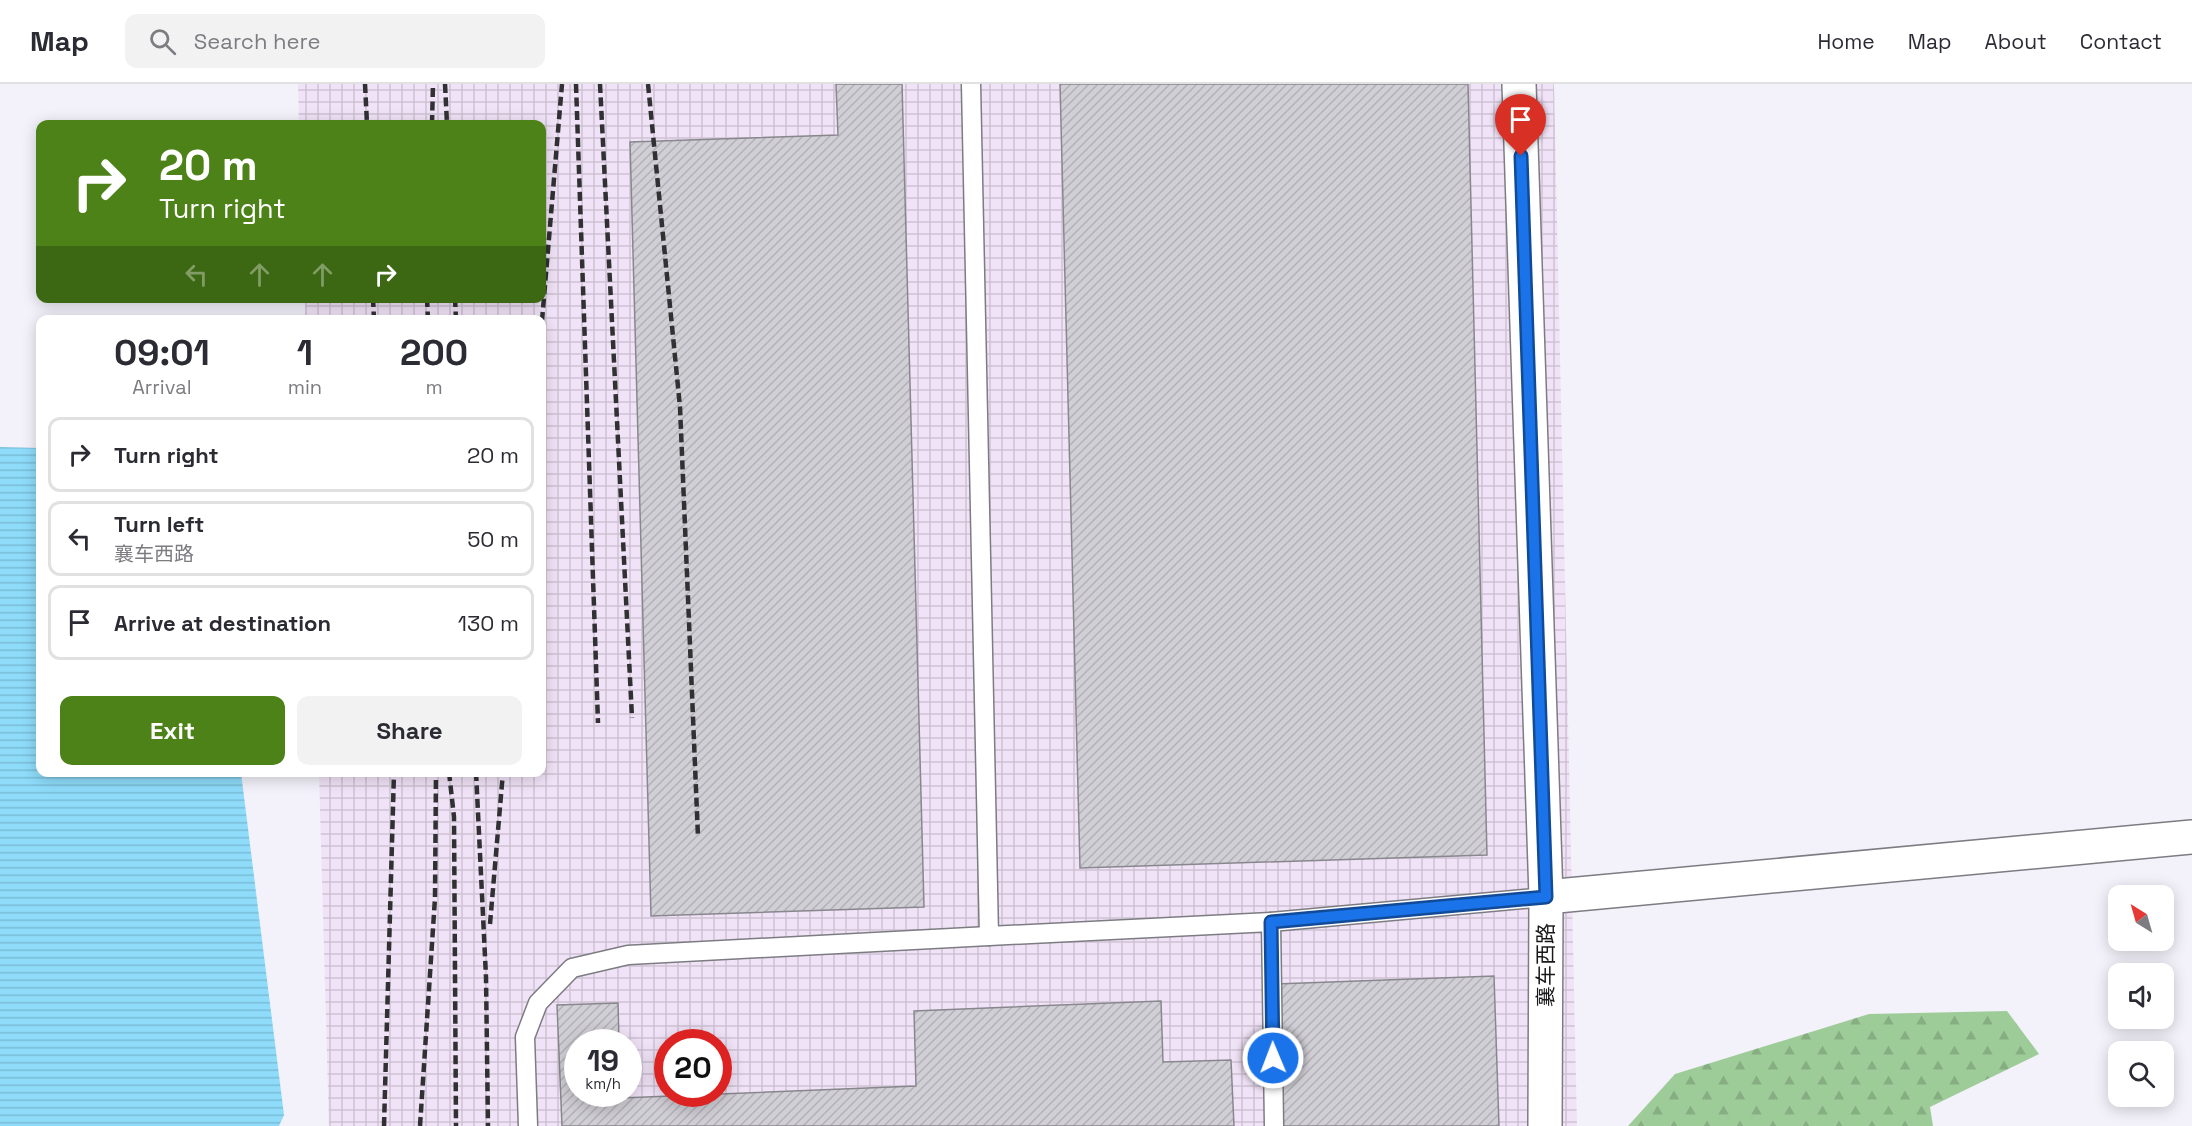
<!DOCTYPE html>
<html lang="en">
<head>
<meta charset="utf-8">
<style>
  :root { --surface:#fff; --page:#f2f2f3; --text:#2b2b33; --muted:#7c7c81; --line:#e1e1e2; --accent:#4d8218 }
  body { margin:0; font-family:"Space Grotesk","Noto Sans SC",sans-serif; background:var(--page); color:var(--text); height:100vh; display:flex; flex-direction:column; font-size:22px; white-space:nowrap }
  * { box-sizing:border-box; margin:0 }
  p { font-size:20px; color:var(--muted) }
  .icon { flex:none; width:33px; height:33px; fill:none; stroke:currentColor; stroke-width:2; stroke-linecap:round; stroke-linejoin:round }
  .map { position:relative; flex:1; overflow:hidden }
  .panel { position:absolute; left:36px; top:231px; width:510px; height:462px; display:flex; flex-direction:column; background:var(--surface); border-radius:12px; box-shadow:0 3px 15px #0003 }
  .panel>* { flex:none }
  .banner { position:absolute; left:36px; top:36px; width:510px; height:183px; border-radius:12px; box-shadow:0 3px 15px #0003; background:#4d8218; color:#fff; overflow:hidden }
  .needle { width:39px; rotate:323deg }
  .fabs { position:absolute; left:2108px; top:801px; display:grid; gap:12px }
  .fabs a { display:grid; place-items:center; width:66px; height:66px; border-radius:12px; background:var(--surface); box-shadow:0 3px 15px #0003; font-size:30px }
  .speed { position:absolute; left:564px; top:945px; display:flex; gap:12px; font-size:30px; font-weight:700; text-align:center }
  .speed>* { display:grid; place-content:center; width:78px; height:78px; border-radius:50%; background:var(--surface); box-shadow:0 3px 15px #0003; line-height:1 }
  .speed small { font-size:15px; font-weight:400 }
  .speed .limit { border:9px solid #d22; background:#fff; color:#111 }
  .pin { position:absolute; display:grid; place-items:center; width:51px; height:51px; color:#fff; margin:-62px -26px; border-radius:50% 50% 50% 0; rotate:-45deg; box-shadow:0 0 6px #0007 }
  .pin .icon { rotate:45deg }
  .me { position:absolute; width:66px; margin:-33px; rotate:359deg; stroke-linejoin:round; filter:drop-shadow(0 0 4px #0008) }
  .turn { display:flex; align-items:center; gap:21px; height:126px; padding:0 24px; font-size:27px }
  .turn .icon { width:78px; height:78px; stroke-width:2.5 }
  .turn b { display:block; font-size:42px; line-height:51px }
  .lanes { display:flex; align-items:center; height:57px; padding:0 24px; background:#0003; justify-content:center; gap:30px; direction:ltr }
  .lanes .off { opacity:.35 }
  .eta { display:flex; justify-content:space-evenly; align-items:center; height:102px; text-align:center }
  .eta b { font-size:36px; font-weight:700; line-height:42px }
  .action { display:flex; gap:12px; margin-top:auto; padding:12px 24px }
  .action a { flex:1; height:69px; border-radius:12px; background:var(--accent); color:#fff; font-size:24px; font-weight:700; line-height:69px; text-align:center }
  .action a+a { background:var(--page); color:var(--text) }
  ul { padding:0; list-style:none }
  li { display:flex; align-items:center; gap:18px; height:75px; margin:0 12px 9px; padding:0 12px; border:3px solid var(--line); border-radius:12px }
  li div { flex:1 }
  li b { display:block; font-size:22px }
  li em { font-style:normal }
  header { display:flex; align-items:center; gap:36px; box-sizing:border-box; height:84px; padding:0 30px; background:var(--surface); border-bottom:2px solid var(--line) }
  header strong { font-size:28px }
  nav { display:flex; gap:33px; margin-inline-start:auto; font-size:21px }
  .search { width:420px; height:54px; background:var(--page); display:flex; align-items:center; gap:15px; box-sizing:border-box; padding:0 21px; border-radius:12px; color:var(--muted); font-size:22px }
  .map>svg:first-child { display:block }
  .industrial { fill:url(#industrial-grid); fill-rule:evenodd }
  .forest { fill:url(#forest-firs) }
  .water { fill:url(#water-rules) }
  .building { fill:url(#building-hatch); stroke:#89878e; stroke-width:1.5 }
  .lines { fill:none; stroke-linecap:round; stroke-linejoin:round }
  .lane-casing { stroke:#7d7c82; stroke-width:21 }
  .street-casing { stroke:#7d7c82; stroke-width:36 }
  .lane { stroke:#fff; stroke-width:18 }
  .street { stroke:#fff; stroke-width:33 }
  .rail { stroke:#313033; stroke-width:4.5; stroke-dasharray:9 4.5; stroke-linecap:butt }
  .route-casing { stroke:#114b97; stroke-width:15 }
  .route { stroke:#1a73e8; stroke-width:10 }
  .labels { text-anchor:middle; stroke-width:5; stroke-linejoin:round; paint-order:stroke }
  .street-label { font-size:21px; fill:#18181a; stroke:#fff }
</style>
</head>
<body>
<header>
<strong>Map</strong>
<div class="search"><svg class="icon" aria-label="search" viewBox="0 0 24 24"><circle cx="10" cy="10" r="6"/><path d="M15 15l6 6"/></svg>Search here</div>
<nav><a>Home</a><a>Map</a><a>About</a><a>Contact</a></nav>
</header>
<div class="map">
<svg width="2192" height="1042" viewBox="0 0 2192 1042">
  <defs>
    <pattern id="industrial-grid" width="8" height="8" patternUnits="userSpaceOnUse" patternTransform="scale(1.5)"><rect width="8" height="8" fill="#f1e3f7"/><path d="M0 4h8M4 0v8" fill="none" stroke="#cec2d3"/></pattern>
    <pattern id="forest-firs" width="22" height="20" patternUnits="userSpaceOnUse" patternTransform="scale(1.5)"><rect width="22" height="20" fill="#9ecc98"/><path d="M5 1l3.5 6h-7zM16 11l3.5 6h-7z" fill="#87ae82"/></pattern>
    <pattern id="water-rules" width="6" height="5" patternUnits="userSpaceOnUse" patternTransform="scale(1.5)"><rect width="6" height="5" fill="#8edcfa"/><path d="M0 2.5h6" fill="none" stroke="#7abcd6"/></pattern>
    <pattern id="building-hatch" width="6" height="6" patternUnits="userSpaceOnUse" patternTransform="scale(1.5)"><rect width="6" height="6" fill="#d1cfd6"/><path d="M-1 1l2-2M0 6l6-6M5 7l2-2" fill="none" stroke="#b3b1b7"/></pattern>
  </defs>
  <rect width="100%" height="100%" fill="#f3f1f9"/>
  <!-- industrial -->
  <path class="industrial" d="M298,0H1554L1577,1042H329L319,689L542,688V236L305,235V215L542,214V40H299ZM578,958H628V1010H578ZM668,958H718V1010H668Z"/>
  <!-- forest -->
  <polygon class="forest" points="2007,927 2039,970 1930,1023 1933,1042 1628,1042 1675,990 1869,930"/>
  <!-- water -->
  <polygon class="water" points="0,363 40,364 40,688 241,689 284,1031 279,1042 0,1042"/>
  <!-- building -->
  <g class="building">
    <polygon points="836,0 902,0 924,823 651,832 630,58 838,51"/>
    <polygon points="1060,0 1468,0 1487,771 1080,784"/>
    <polygon points="1494,892 1499,1042 1281,1042 1276,900"/>
    <polygon points="1161,917 1163,978 1231,976 1234,1042 562,1042 557,921 618,919 619,958 578,958 578,1010 621,1010 621,1014 916,1002 914,927"/>
  </g>
  <g class="lines">
    <!-- lane casing -->
    <g class="lane-casing">
      <g id="lane">
        <polyline points="971,0 989,852 1271,838 1274,1042"/>
        <polyline points="1271,838 1546,813"/>
        <polyline points="528,1042 525,953 538,919 572,884 628,871 989,852"/>
      </g>
    </g>
    <!-- street casing -->
    <g class="street-casing">
      <g id="street">
        <polyline points="1519,0 1546,813 1545,1042"/>
        <polyline points="1546,813 2192,753"/>
      </g>
    </g>
    <!-- lane -->
    <use href="#lane" class="lane"/>
    <!-- street -->
    <use href="#street" class="street"/>
    <!-- rail -->
    <g class="rail">
      <polyline points="365,0 367,40"/>
      <polyline points="445,0 447,40"/>
      <polyline points="576,0 598,639"/>
      <polyline points="600,0 632,634"/>
      <polyline points="648,0 680,323 698,753"/>
      <polyline points="432,40 433,0"/>
      <polyline points="373,214 374,236"/>
      <polyline points="427,214 428,236"/>
      <polyline points="455,214 456,236"/>
      <polyline points="542,237 562,0"/>
      <polyline points="449,688 454,733 456,1042"/>
      <polyline points="476,688 486,893 488,1042"/>
      <polyline points="490,840 503,688"/>
      <polyline points="384,1042 394,688"/>
      <polyline points="420,1042 435,814 436,688"/>
    </g>
  </g>
  <g class="lines">
    <!-- route casing -->
    <g class="route-casing">
      <polyline id="route" points="1273,974 1271,838 1546,813 1521,72"/>
    </g>
    <!-- route -->
    <use href="#route" class="route"/>
  </g>
  <g class="labels">
    <!-- street labels -->
    <g class="street-label">
      <text transform="translate(1546 881) rotate(-90)" y="7">襄车西路</text>
    </g>
  </g>
</svg>
<div class="fabs">
<a><svg class="needle" viewBox="-14 -14 28 28"><path d="M0-13l5 13h-10z" fill="#e53935"/><path d="M0 13l5-13h-10z" fill="#7c7c81"/></svg></a>
<a><svg class="icon" aria-label="sound" viewBox="0 0 24 24"><path d="M4 9h4l5-4v14l-5-4H4zM17 9q2 3 0 6"/></svg></a>
<a><svg class="icon" aria-label="search" viewBox="0 0 24 24"><circle cx="10" cy="10" r="6"/><path d="M15 15l6 6"/></svg></a>
</div>
<div class="speed"><div>19<small>km/h</small></div><div class="limit">20</div></div>
<div class="pin" style="left:1521px;top:72px;background:#d93025"><svg class="icon" aria-label="arrive" viewBox="0 0 24 24"><path d="M6 21V4h12l-3 4 3 4H6"/></svg></div>
<svg class="me" style="left:1273px;top:974px" viewBox="-20 -20 40 40"><circle r="17" fill="#1a73e8" stroke="#fff" stroke-width="3"/><path d="M0-11L8 9 0 5-8 9z" fill="#fff"/></svg>
<div class="banner">
<div class="turn"><svg class="icon" aria-label="right" viewBox="0 0 24 24"><path d="M7 20v-9h11M14 6l5 5-5 5"/></svg><div><b>20 m</b>Turn right</div></div>
<div class="lanes"><svg class="icon off" aria-label="left" viewBox="0 0 24 24"><path d="M17 20v-9H6M10 6l-5 5 5 5"/></svg><svg class="icon off" aria-label="ahead" viewBox="0 0 24 24"><path d="M12 20V5M6 11l6-6 6 6"/></svg><svg class="icon off" aria-label="ahead" viewBox="0 0 24 24"><path d="M12 20V5M6 11l6-6 6 6"/></svg><svg class="icon" aria-label="right" viewBox="0 0 24 24"><path d="M7 20v-9h11M14 6l5 5-5 5"/></svg></div>
</div>
<section class="panel">
<div class="eta">
<div><b>09:01</b><p>Arrival</p></div>
<div><b>1</b><p>min</p></div>
<div><b>200</b><p>m</p></div>
</div>
<ul>
<li><svg class="icon" aria-label="right" viewBox="0 0 24 24"><path d="M7 20v-9h11M14 6l5 5-5 5"/></svg><div><b>Turn right</b></div><em>20 m</em></li>
<li><svg class="icon" aria-label="left" viewBox="0 0 24 24"><path d="M17 20v-9H6M10 6l-5 5 5 5"/></svg><div><b>Turn left</b><p>襄车西路</p></div><em>50 m</em></li>
<li><svg class="icon" aria-label="arrive" viewBox="0 0 24 24"><path d="M6 21V4h12l-3 4 3 4H6"/></svg><div><b>Arrive at destination</b></div><em>130 m</em></li>
</ul>
<div class="action"><a>Exit</a><a>Share</a></div>
</section>
</div>
</body>
</html>
